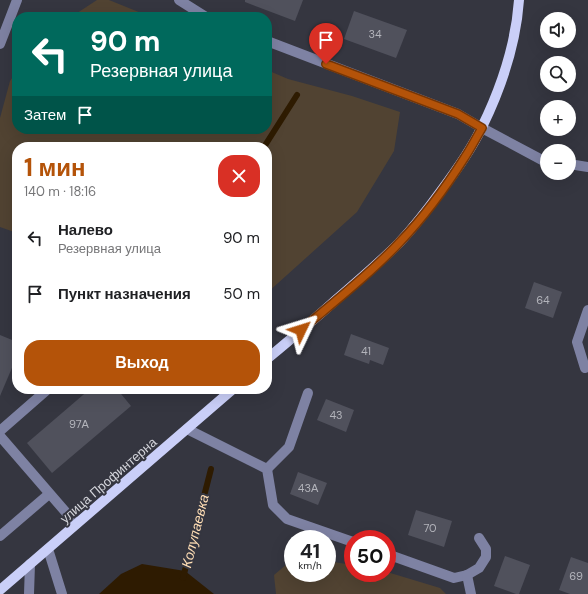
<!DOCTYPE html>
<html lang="ru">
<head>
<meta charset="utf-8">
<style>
  :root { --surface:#fff; --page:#f2f2f2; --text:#202124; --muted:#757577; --accent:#b45309 }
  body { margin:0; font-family:"DM Sans",sans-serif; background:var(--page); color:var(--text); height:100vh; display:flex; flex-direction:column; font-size:15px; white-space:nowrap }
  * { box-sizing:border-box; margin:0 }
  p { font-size:13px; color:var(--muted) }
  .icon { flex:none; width:22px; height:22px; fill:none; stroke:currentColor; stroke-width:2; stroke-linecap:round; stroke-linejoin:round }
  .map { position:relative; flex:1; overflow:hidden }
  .side { position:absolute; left:12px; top:142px; width:260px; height:252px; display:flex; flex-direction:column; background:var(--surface); border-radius:16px; box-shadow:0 4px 16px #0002 }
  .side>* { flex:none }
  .hud { position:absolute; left:12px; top:12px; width:260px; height:122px; border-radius:16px; box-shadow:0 4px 16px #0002; background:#00695c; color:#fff; overflow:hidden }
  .tools { position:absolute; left:540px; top:12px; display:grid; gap:8px }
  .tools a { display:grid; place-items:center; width:36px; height:36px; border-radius:50%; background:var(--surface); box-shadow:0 4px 16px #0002; font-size:20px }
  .speed { position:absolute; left:284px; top:530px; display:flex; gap:8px; font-size:20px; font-weight:700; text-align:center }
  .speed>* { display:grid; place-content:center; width:52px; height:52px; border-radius:50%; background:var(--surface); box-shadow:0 4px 16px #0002; line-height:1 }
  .speed small { font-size:10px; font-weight:400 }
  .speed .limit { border:6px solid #d22; background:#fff; color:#111 }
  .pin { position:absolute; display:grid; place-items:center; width:34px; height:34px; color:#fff; margin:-41px -17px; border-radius:50% 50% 50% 0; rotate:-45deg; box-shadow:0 0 4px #0007 }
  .pin .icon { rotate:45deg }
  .me { position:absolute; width:44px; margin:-22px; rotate:49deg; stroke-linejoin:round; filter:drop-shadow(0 0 3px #0008) }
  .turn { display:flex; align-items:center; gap:14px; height:84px; padding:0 12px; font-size:18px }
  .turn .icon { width:52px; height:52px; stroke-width:2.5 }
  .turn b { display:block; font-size:28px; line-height:34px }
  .then { display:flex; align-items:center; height:38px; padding:0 12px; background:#0003; gap:8px; font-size:15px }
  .round { display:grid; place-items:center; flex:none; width:42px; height:42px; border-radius:16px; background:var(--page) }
  .headline { display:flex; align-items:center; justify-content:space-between; height:68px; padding:0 12px }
  h1 { font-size:24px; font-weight:800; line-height:30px; color:var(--accent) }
  .action { display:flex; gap:8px; margin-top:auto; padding:8px 12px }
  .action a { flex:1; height:46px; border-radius:16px; background:var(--accent); color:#fff; font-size:16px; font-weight:800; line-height:46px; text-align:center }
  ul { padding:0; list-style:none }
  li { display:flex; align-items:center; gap:12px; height:56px; padding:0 12px }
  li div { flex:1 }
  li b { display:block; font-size:15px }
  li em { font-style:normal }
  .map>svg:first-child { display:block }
  .green { fill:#514332 }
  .water { fill:#2e1b01 }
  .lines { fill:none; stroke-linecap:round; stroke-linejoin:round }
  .stream { stroke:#2e1b01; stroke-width:6 }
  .building { fill:#50515c }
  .minor { stroke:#7e82a3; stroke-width:10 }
  .major { stroke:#cacff8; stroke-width:10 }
  .route-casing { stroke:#753606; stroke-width:10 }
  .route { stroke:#b45309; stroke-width:7 }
  .labels { text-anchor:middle; stroke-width:4; stroke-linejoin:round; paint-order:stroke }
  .number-label { font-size:11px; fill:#b3b4bb }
  .street-label { font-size:13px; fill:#d4d5db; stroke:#353640 }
  .water-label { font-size:14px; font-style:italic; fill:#ffdeb5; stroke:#353640 }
</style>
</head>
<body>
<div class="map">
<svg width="588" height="594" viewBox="0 0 588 594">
  <rect width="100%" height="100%" fill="#353640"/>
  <!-- green -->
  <g class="green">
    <polygon points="97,0 109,0 151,17 71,17"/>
    <polygon points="267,70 288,79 352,96 400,112 394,151 357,212 267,293 267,147 17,147 17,233 0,227 0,118 10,81 17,71 17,129 267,129"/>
    <polygon points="293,559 293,573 327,573 327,561 353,565 353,573 387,573 387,572 440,588 446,594 276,594 274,575"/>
  </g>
  <!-- water -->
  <polygon class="water" points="142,564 185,571 214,594 99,594 121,574"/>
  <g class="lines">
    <!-- stream -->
    <g class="stream">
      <polyline points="264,147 297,95"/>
      <polyline points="183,578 211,469"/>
    </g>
  </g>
  <!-- building -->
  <g class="building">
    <polygon points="245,0 303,0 295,21 245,2"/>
    <polygon points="354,11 407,30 396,58 344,39"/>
    <polygon points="534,282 562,292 553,318 525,308"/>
    <polygon points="351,334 389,348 383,365 370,360 369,364 344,355"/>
    <polygon points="0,335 17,342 17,356 0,396"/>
    <polygon points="90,389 117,389 131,406 52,473 27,443"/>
    <polygon points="326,399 354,410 346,432 317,420"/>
    <polygon points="298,472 327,483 318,505 290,494"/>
    <polygon points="416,510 452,521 444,547 408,535"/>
    <polygon points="505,556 530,565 519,594 516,594 494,586"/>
    <polygon points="571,557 588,563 588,594 570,594 559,590"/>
  </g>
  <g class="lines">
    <!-- minor -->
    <g class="minor">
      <polyline points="179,0 206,17"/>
      <polyline points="267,41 458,114 482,128 542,160 547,160"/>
      <polyline points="0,44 17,0"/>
      <polyline points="569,164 588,167"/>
      <polyline points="585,368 577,342 588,310"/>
      <polyline points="187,429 267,469 273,505 287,519 353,542"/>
      <polyline points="0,431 48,389"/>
      <polyline points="0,436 76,524"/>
      <polyline points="267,469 289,447 308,393"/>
      <polyline points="0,536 49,494"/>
      <polyline points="48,549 62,594"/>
      <polyline points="387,554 454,578 467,575 479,568 486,557 486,549 479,538"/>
      <polyline points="467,575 471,594"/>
      <polyline points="29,594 30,564"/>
    </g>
    <!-- major -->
    <g class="major">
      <path d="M267,359C291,339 315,319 338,298C359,280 380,262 399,243C414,227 428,209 441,191C456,171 471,150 482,127C501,88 516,44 519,0"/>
      <polyline points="0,590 233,389"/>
    </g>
  </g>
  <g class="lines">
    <!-- route casing -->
    <g class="route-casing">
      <path id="route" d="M301,330C334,302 370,274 400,242C424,217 446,187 465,157C471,148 476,138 482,128L458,114L326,64"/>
    </g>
    <!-- route -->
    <use href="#route" class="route"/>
  </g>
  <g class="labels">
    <!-- number labels -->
    <g class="number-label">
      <text x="375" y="38">34</text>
      <text x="543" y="304">64</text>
      <text x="366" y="355">41</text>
      <text x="336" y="419">43</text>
      <text x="79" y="428">97А</text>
      <text x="308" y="492">43А</text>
      <text x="430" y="532">70</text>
      <text x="576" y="580">69</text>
    </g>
    <!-- street labels -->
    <g class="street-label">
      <text transform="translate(108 480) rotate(-41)" y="5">улица Профинтерна</text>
    </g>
    <!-- water labels -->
    <g class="water-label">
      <text transform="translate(195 531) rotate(-76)" y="5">Колупаевка</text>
    </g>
  </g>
</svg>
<div class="tools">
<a><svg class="icon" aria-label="sound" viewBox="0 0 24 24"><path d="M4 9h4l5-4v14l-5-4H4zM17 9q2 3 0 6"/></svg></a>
<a><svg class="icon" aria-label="search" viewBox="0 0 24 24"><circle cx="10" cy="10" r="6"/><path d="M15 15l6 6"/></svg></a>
<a>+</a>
<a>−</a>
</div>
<div class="speed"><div>41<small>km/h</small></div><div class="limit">50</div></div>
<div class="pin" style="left:326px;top:64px;background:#d93025"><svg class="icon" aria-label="arrive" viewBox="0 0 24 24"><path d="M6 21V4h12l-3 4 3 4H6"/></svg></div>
<svg class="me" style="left:301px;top:330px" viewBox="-20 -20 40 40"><path d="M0-17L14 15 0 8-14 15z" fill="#b45309" stroke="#fff" stroke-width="4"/></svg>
<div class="hud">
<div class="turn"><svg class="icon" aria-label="left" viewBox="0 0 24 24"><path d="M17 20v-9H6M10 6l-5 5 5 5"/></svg><div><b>90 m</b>Резервная улица</div></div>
<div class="then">Затем<svg class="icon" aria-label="arrive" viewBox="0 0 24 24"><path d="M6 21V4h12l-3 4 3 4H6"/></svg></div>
</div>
<section class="side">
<div class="headline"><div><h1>1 мин</h1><p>140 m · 18:16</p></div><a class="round" style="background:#d93025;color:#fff"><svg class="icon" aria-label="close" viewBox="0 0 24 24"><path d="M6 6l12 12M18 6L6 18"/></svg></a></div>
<ul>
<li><svg class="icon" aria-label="left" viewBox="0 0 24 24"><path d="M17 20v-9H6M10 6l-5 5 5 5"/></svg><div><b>Налево</b><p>Резервная улица</p></div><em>90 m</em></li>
<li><svg class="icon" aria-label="arrive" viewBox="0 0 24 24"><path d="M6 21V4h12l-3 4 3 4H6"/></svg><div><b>Пункт назначения</b></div><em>50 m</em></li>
</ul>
<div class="action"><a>Выход</a></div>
</section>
</div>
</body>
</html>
